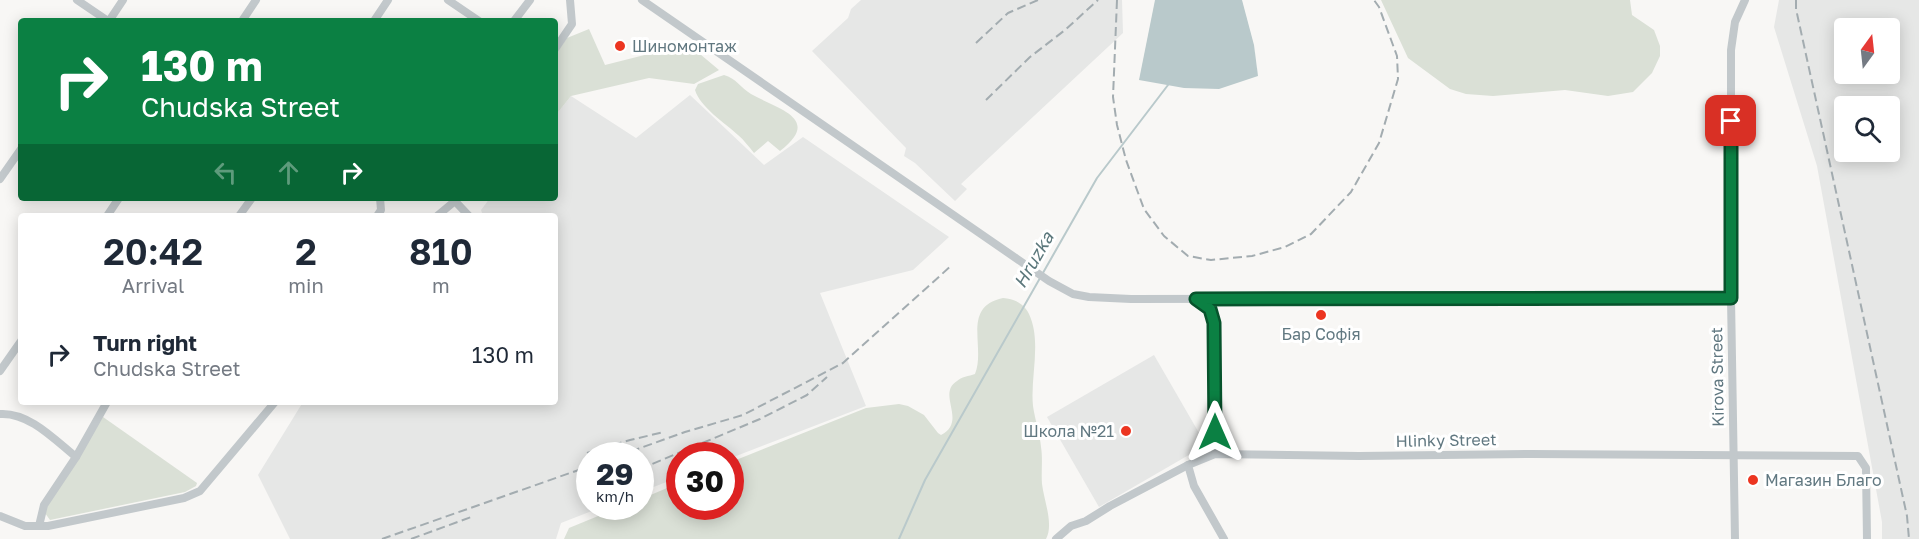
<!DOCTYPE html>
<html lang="en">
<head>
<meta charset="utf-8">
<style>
  :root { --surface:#fff; --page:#f6f6f7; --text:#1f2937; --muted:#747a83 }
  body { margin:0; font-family:"Golos Text",sans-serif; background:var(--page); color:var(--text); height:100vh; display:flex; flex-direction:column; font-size:22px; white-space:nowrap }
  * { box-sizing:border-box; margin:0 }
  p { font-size:20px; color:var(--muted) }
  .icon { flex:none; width:33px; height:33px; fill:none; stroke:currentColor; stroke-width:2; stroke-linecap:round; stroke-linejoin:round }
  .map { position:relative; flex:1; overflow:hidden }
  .sheet { position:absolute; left:18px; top:213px; width:540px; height:192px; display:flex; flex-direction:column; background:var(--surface); border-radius:6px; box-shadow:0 3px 15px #0003 }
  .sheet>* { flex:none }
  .banner { position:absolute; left:18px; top:18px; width:540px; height:183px; border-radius:6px; box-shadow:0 3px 15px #0003; background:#0b8043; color:#fff; overflow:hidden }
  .needle { width:39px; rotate:15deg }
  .controls { position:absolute; left:1834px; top:18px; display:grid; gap:12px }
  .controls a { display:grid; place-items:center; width:66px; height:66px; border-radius:6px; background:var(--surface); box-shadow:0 3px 15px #0003; font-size:30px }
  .speed { position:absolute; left:576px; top:442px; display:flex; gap:12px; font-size:30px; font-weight:700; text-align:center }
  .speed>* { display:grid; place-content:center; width:78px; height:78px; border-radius:50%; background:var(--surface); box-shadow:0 3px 15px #0003; line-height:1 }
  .speed small { font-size:15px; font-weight:400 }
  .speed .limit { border:9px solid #d22; background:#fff; color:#111 }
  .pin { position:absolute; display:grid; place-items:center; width:51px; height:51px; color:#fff; margin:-26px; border-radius:12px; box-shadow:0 3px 9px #0006 }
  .me { position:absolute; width:66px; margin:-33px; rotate:0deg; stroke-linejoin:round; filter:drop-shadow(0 0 4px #0008) }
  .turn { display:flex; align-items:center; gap:21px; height:126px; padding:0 24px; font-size:27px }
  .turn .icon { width:78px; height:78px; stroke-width:2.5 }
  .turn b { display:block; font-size:42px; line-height:51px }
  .lanes { display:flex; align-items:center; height:57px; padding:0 24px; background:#0003; justify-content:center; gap:30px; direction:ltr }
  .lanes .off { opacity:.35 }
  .eta { display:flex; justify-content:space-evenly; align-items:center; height:102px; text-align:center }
  .eta b { font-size:36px; font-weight:600; line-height:42px }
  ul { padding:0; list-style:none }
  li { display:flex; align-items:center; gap:18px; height:78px; padding:0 24px }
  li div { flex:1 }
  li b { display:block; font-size:22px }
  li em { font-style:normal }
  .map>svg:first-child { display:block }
  .built { fill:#e6e7e6; fill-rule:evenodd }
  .green { fill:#dae0d6 }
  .water { fill:#b9c9cb }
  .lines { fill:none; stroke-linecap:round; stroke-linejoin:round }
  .stream { stroke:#b9c9cb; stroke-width:2 }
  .minor { stroke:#c2c8cb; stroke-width:8 }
  .rail { stroke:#a3acb0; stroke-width:2; stroke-dasharray:9 4.5; stroke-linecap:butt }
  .route-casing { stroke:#07532c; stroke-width:15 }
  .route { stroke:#0b8043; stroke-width:10 }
  .poi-dot { fill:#ec3520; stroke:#fff; stroke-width:2 }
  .labels { text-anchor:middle; stroke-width:6; stroke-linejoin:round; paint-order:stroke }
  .poi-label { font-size:16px; fill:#617881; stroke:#fff; text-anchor:start }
  .street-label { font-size:16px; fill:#617881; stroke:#fff }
  .water-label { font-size:18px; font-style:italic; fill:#5c787c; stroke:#fff }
</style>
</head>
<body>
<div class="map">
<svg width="1919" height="539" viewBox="0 0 1919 539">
  <rect width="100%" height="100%" fill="#f8f7f5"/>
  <!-- built -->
  <g class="built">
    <polygon points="861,0 1122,0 1123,33 961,184 967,189 955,201 915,163 904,156 906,148 812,51 848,18 851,9"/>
    <path d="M1779,0H1919V539H1882V522L1817,166L1774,27ZM1845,28H1890V74H1845ZM1845,106H1890V152H1845Z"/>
    <polygon points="690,95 764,165 803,137 949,237 913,270 820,293 866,406 731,458 730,456 680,456 679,477 641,492 640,456 590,456 590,507 602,507 561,523 556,539 290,539 258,475 303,402 555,402 555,216 483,216 481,210 490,198 555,198 555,116 571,96 636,138"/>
    <polygon points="1154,355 1206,445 1099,507 1047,417"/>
  </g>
  <!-- green -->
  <g class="green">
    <polygon points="1381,0 1630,0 1632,15 1654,30 1660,46 1660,56 1652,73 1633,92 1608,96 1565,90 1493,96 1466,94 1450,89 1408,58"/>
    <polygon points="589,29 605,65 688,44 719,70 694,84 649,78 571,96 555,116 555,55 567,38"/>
    <path d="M724,75C736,78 741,88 751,94C777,109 823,118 780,151L768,141L754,153C749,147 744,140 738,135C725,123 700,107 695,90L698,84Z"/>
    <path d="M1003,298C1014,299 1024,303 1029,314C1042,342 1030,377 1033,406C1035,420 1040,434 1041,447C1043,460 1041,472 1042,484C1044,501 1054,524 1046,539H564L569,528L620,507H640L641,499L679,483L680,507H730L731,462L866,408L899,404L908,406L924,415L938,433L941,435C968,421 936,394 957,381C961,377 969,376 975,374C986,347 961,307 1003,298Z"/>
    <polygon points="103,417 197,483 196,486 185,492 50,520 45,513 47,504"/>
  </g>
  <!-- water -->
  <polygon class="water" points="1155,0 1242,0 1254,45 1258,76 1219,89 1184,88 1139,80"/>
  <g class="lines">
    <!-- stream -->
    <polyline class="stream" points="899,539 925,480 1097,178 1168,85"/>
    <!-- minor -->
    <g class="minor">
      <polyline points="77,0 108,21"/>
      <polyline points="448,0 479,21"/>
      <polyline points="642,0 1049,281 1073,294 1089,297 1131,299 1731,298"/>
      <polyline points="109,21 123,0"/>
      <polyline points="242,21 256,0"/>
      <polyline points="374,21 388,0"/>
      <polyline points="514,21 530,0"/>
      <polyline points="555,49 572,24 570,0"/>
      <polyline points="0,179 21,149"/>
      <polyline points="452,198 469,216"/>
      <polyline points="107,216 119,198"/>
      <polyline points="239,216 252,198"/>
      <polyline points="377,216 381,210 380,198"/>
      <polyline points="437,216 455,201"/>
      <polyline points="1197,300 1210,309 1214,323 1215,454"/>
      <polyline points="0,371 21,341"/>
      <path d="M0,414C29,412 55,440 76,457"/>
      <polyline points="1188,465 1194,486 1224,539"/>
      <polyline points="0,516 25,526 48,526 184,498 200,491 275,402"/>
      <polyline points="39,526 44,505 76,457 107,402"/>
      <polyline points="1056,539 1071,526 1086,521 1110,506 1188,465 1215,454 1359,456 1532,454 1858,456 1866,468 1867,539"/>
      <polyline points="1735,539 1731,298 1731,50 1735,22 1745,0"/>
    </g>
    <!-- rail -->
    <g class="rail">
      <polyline points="1117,0 1113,97 1117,125 1126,160 1144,209 1164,236 1188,256 1211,260 1252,256 1285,247 1311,234 1351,192 1379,143 1398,79 1397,56 1379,7 1374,0"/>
      <polyline points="1796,0 1796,9 1907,516 1909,539"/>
      <polyline points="976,43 1008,13 1038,0"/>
      <polyline points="986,100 1030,57 1065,30 1098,0"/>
      <polyline points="587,453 630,440 664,432"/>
      <polyline points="618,456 685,432 743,415 843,363 952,265"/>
      <polyline points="640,469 760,419 807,395 827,377"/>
      <polyline points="382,539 590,466"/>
      <polyline points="411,539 474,516"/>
    </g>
  </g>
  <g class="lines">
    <!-- route casing -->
    <g class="route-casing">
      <polyline id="route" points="1215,432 1214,323 1210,309 1196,299 1731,298 1731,121"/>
    </g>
    <!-- route -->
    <use href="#route" class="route"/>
  </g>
  <!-- markers -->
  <g class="poi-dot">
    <circle cx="620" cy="46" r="6"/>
    <circle cx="1321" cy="315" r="6"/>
    <circle cx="1126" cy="431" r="6"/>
    <circle cx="1753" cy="480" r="6"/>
  </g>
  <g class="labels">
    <!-- poi labels -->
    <g class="poi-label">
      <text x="632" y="52">Шиномонтаж</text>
      <text x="1321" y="340" text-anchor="middle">Бар Софія</text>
      <text x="1114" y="437" text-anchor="end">Школа №21</text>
      <text x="1765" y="486">Магазин Благо</text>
    </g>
    <!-- street labels -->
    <g class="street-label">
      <text transform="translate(1717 377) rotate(-91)" y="6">Kirova Street</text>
      <text transform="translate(1446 440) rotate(-1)" y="6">Hlinky Street</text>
    </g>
    <!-- water labels -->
    <g class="water-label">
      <text transform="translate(1034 260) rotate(-60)" y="6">Hruzka</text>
    </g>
  </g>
</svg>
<div class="controls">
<a><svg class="needle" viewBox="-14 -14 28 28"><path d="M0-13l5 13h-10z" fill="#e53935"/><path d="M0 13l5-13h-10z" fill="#747a83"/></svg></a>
<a><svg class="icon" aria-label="search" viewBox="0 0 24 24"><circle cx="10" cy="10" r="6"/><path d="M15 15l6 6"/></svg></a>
</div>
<div class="speed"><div>29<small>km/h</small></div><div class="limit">30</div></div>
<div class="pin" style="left:1731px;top:121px;background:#d93025"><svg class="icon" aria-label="arrive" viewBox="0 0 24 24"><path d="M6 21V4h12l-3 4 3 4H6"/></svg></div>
<svg class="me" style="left:1215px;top:432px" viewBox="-20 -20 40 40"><path d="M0-17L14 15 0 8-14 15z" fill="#0b8043" stroke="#fff" stroke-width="4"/></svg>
<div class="banner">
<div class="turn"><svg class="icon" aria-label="right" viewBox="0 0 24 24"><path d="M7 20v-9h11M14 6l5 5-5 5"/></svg><div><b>130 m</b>Chudska Street</div></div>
<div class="lanes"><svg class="icon off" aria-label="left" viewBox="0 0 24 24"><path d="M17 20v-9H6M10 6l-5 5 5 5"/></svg><svg class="icon off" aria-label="ahead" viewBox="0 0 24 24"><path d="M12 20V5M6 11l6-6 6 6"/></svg><svg class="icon" aria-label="right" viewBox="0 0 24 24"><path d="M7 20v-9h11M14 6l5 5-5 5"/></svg></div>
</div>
<section class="sheet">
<div class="eta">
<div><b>20:42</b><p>Arrival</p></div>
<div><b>2</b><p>min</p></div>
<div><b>810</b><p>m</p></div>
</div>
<ul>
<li><svg class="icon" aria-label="right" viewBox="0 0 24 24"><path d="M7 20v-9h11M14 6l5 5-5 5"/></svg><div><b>Turn right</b><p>Chudska Street</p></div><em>130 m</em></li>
</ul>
</section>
</div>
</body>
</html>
